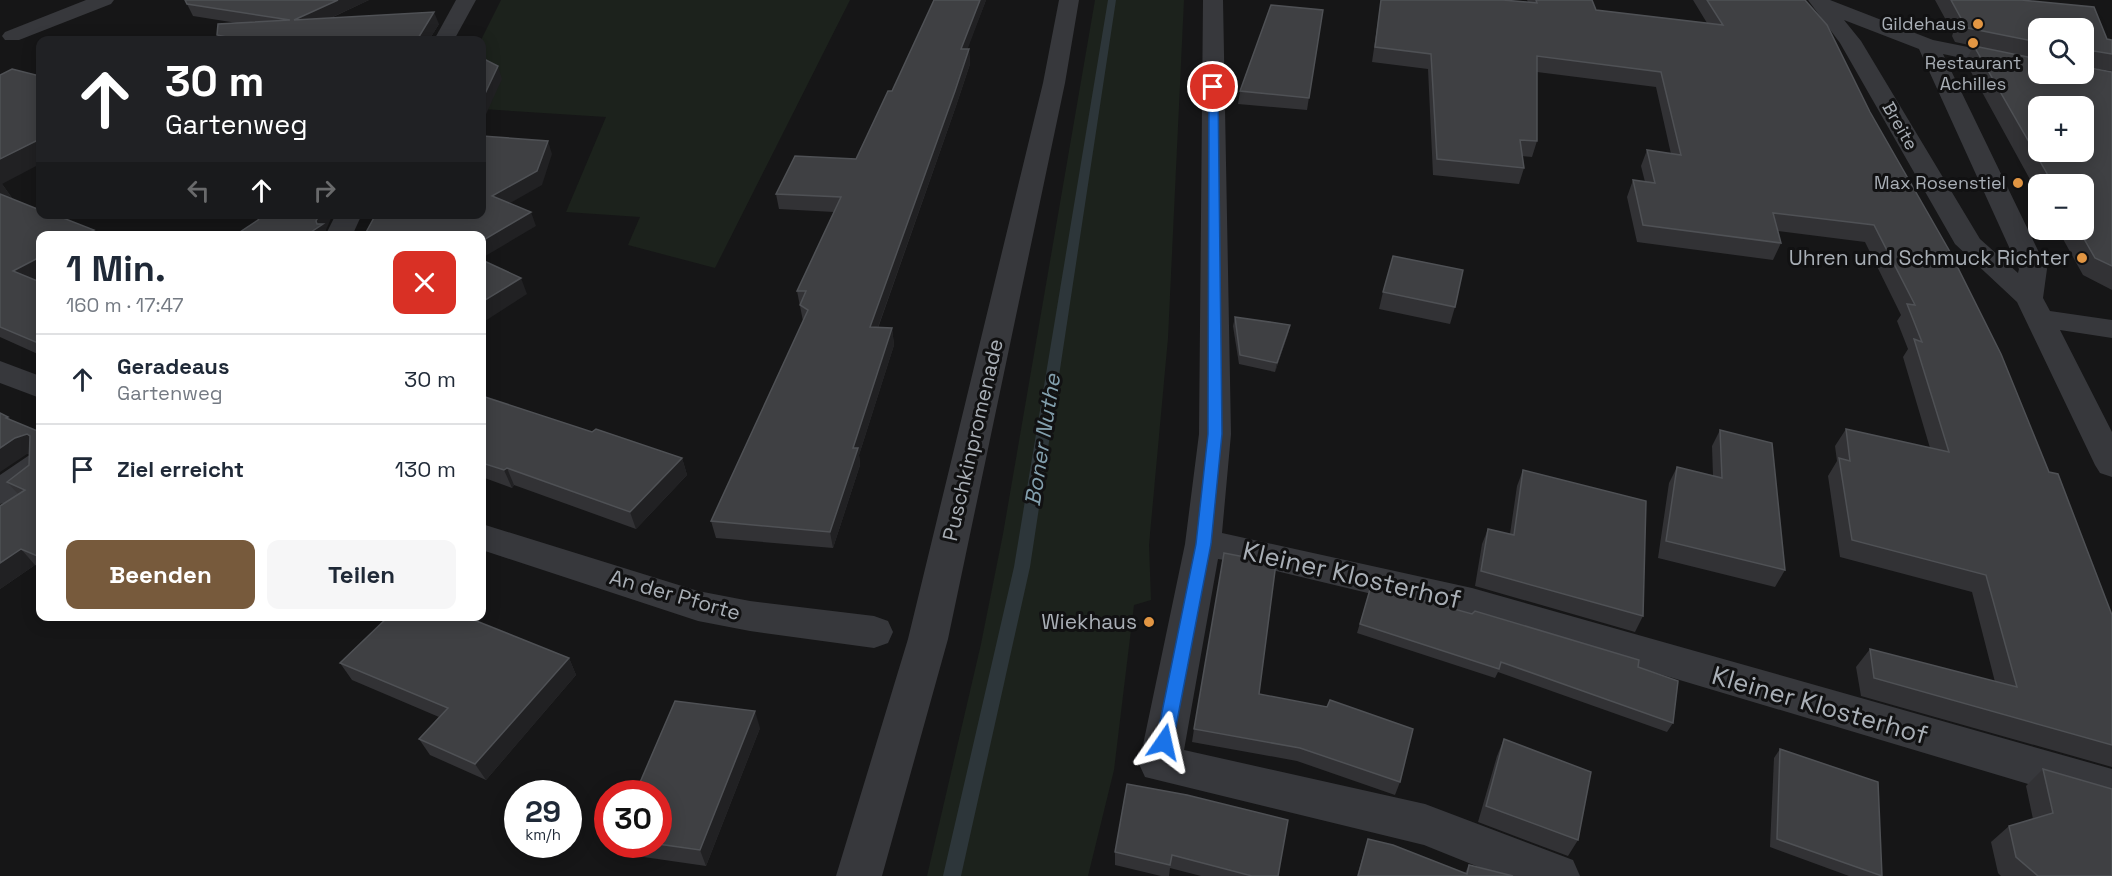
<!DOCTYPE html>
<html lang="de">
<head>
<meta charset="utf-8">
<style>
  :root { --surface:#fff; --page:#f6f6f7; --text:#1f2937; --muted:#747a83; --line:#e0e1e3; --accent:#775a3c }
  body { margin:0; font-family:"Space Grotesk",sans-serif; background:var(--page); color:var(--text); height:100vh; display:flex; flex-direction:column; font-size:22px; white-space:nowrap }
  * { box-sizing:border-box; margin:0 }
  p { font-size:20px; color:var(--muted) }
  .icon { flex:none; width:33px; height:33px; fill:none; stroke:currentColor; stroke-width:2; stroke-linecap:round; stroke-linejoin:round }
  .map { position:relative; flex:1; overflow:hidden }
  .side { position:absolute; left:36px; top:231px; width:450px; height:390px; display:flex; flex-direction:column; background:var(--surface); border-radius:12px; box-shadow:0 3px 15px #0003 }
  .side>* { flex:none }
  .hud { position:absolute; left:36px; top:36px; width:450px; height:183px; border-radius:12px; box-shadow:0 3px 15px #0003; background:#202124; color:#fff; overflow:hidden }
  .tools { position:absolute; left:2028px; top:18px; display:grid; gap:12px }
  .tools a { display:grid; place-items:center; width:66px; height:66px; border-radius:12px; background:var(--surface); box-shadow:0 3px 15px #0003; font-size:30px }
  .speed { position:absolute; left:504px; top:780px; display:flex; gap:12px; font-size:30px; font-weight:700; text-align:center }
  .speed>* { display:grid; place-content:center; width:78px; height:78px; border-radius:50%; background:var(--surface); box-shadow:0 3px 15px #0003; line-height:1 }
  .speed small { font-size:15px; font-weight:400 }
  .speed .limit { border:9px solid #d22; background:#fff; color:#111 }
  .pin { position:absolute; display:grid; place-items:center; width:51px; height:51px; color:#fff; margin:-26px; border:3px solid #fff; border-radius:50%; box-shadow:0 2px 6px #0007 }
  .me { position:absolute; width:66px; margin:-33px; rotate:11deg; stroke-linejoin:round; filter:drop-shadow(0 0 4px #0008) }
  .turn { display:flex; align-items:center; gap:21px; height:126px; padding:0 30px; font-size:27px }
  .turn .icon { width:78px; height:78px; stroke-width:2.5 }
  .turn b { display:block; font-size:42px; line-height:51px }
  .lanes { display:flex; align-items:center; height:57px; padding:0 30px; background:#0003; justify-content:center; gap:30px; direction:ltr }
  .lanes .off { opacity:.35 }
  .round { display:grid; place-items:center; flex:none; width:63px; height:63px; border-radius:12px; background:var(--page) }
  .summary { display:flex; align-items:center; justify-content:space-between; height:102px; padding:0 30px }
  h1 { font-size:36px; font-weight:600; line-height:45px }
  .action { display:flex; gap:12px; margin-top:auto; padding:12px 30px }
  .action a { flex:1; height:69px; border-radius:12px; background:var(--accent); color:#fff; font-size:24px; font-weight:600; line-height:69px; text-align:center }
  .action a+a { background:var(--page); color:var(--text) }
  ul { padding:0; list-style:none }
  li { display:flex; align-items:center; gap:18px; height:90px; padding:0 30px; border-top:2px solid var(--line) }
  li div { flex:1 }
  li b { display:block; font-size:22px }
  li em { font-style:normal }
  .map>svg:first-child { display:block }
  .green { fill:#1c221c }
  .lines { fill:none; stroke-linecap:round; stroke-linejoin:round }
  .stream { fill:#2d363a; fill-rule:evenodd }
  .minor { fill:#37383c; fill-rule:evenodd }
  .wall { fill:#323235; fill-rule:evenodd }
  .shaded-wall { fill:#212123 }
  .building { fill:#3f4043; stroke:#4f5155; stroke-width:1.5; fill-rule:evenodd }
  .route { fill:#1a73e8; stroke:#114b97; stroke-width:1.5 }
  .poi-dot { fill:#e29643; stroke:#111112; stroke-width:2 }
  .labels { text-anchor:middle; stroke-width:6; stroke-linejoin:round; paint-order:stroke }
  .far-poi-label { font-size:18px; fill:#a9afb6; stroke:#111112; text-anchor:end }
  .far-street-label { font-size:18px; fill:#a9afb6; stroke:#111112 }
  .poi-label { font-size:21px; fill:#a9afb6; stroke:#111112; text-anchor:end }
  .street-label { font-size:21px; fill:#a9afb6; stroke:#111112 }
  .water-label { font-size:22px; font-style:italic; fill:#83a0ae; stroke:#111112 }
  .near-street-label { font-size:26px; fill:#a9afb6; stroke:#111112 }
</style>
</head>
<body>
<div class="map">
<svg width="2112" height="876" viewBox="0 0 2112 876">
  <rect width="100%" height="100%" fill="#161617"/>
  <!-- green -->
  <g class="green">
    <polygon points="501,0 850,0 715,268 628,245 640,217 566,212 606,117 482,109 481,40"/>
    <polygon points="1095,0 1184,0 1168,338 1149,545 1151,600 1134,605 1114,770 1088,876 927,876 981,644 1003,534"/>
  </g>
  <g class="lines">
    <!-- stream -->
    <polygon class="stream" points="1108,0 1116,0 1030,567 961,876 943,876 1014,567"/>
    <!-- minor -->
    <g class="minor">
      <polygon points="86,0 114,0 111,4 19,40 5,40 2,36 5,32"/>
      <polygon points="456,0 476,0 454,40 434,40"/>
      <polygon points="1059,0 1079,0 1065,83 948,639 882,876 836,876 908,639 1043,83"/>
      <polygon points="1203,0 1223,0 1231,434 1222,533 1472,588 2112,769 2112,809 1472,618 1239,562 1218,559 1184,750 1425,804 1573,860 1580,876 1501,876 1424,845 1145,777 1139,764 1185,544 1199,434"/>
      <path d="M1808,0H1830L1933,40L2038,61V74L1943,54L2047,269L2043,298L2050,311L2112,320V338L2060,330L2112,432V477L2100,473L2095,465L2017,302L1955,244L1840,43ZM1844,20L1919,49L2019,269L2018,273L1980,239L1861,41Z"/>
      <polygon points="336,214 362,214 352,236 325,236"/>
      <polygon points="0,361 40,376 40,398 0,383"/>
      <polygon points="40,452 40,481 12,501 0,504 0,475 28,456"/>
      <polygon points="482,524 698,591 750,601 874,616 888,621 893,632 888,643 874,648 750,631 698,621 482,550"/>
    </g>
  </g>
  <!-- wall -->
  <g class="wall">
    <polygon points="185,0 369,0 331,18 439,24 429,40 219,40 217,35 237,23 193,16"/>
    <polygon points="934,0 986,0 967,49 969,49 970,64 956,106 878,328 892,328 894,345 859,455 860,465 833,548 716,538 711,521 803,321 797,291 834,212 779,209 776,194 856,159 892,91"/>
    <polygon points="1381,0 1503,0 1528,2 1527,0 1592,0 1596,10 1707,23 1693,0 1805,0 2049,472 2112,615 2112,767 1861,696 1856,667 1870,649 1995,682 1972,592 1840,557 1828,476 1837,461 1835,446 1846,429 1930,448 1903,357 1908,349 1897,321 1901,315 1865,242 1778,231 1781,243 1773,260 1637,242 1627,197 1633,180 1645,182 1641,166 1647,150 1671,154 1656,87 1537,72 1537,141 1532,157 1522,156 1524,168 1519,184 1433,175 1428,69 1372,62"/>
    <path d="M1935,0H2021L2107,39L2112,40V71L2085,67L2112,72V290L2083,275L2058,230H2084V184H2038V194L1965,61L1974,46L1955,42L1952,36L1953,33ZM2038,28H2084V74H2038Z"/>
    <polygon points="1323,10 1307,110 1238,104 1240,91"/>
    <polygon points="0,75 2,184 12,198 11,199 94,230 97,236 40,236 40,278 36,280 40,282 40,355 0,337"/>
    <polygon points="1383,292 1455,307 1450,324 1379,309"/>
    <polygon points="1235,317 1290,325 1288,334 1275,372 1239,364 1233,326"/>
    <polygon points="482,396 592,432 682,458 687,475 636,529 514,485 512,488 482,477"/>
    <polygon points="8,417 11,420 40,432 40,567 35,565 0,589 0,506 18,494 7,482 29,465 30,453 27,454"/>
    <polygon points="1720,430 1785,570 1775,587 1658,558 1669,483 1677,467 1713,476 1712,446"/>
    <polygon points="1523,470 1643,616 1635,632 1475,586 1482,544 1488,529 1510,534 1517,486"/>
    <polygon points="1371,586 1638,667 1673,723 1667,732 1498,672 1495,678 1357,633"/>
    <polygon points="369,616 382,616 378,620"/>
    <polygon points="569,658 576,675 486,780 430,755 419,739 439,717 352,680 340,663"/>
    <polygon points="1259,694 1400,782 1395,795 1297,761 1192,742 1194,729"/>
    <polygon points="760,728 706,866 623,854 619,844 658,844 658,794"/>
    <polygon points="1504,739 1578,840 1568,856 1478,822 1497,756"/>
    <polygon points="1780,749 1882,876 1849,876 1770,847 1774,758"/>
    <polygon points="2043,769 2112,876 2001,876 1998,873 1991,842 2009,826 2033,819 2026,786"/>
    <polygon points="1127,784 1278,876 1201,876 1170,868 1169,876 1161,876 1115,865 1115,852"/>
    <polygon points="1368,839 1465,873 1469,865 1513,876 1357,876"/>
  </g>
  <!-- shaded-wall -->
  <g class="shaded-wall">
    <polygon points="338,0 369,0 300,32 294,20"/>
    <polygon points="980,0 986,0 962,64 961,49"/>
    <polygon points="434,12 439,24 429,40 417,40"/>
    <polygon points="969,49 970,64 956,106 872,344 870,327"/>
    <polygon points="498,66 502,79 482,123 482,100"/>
    <polygon points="40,139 40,164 2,184 12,198 0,204 0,159"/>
    <polygon points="548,141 552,154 542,185 498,210 492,196"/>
    <polygon points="531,212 536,226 482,258 482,241"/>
    <polygon points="320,214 333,214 326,230 328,236 305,236 316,221"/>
    <polygon points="94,230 97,236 83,236"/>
    <polygon points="40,257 40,278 25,287 13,271"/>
    <polygon points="521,278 527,294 482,323 482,302"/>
    <polygon points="1290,325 1288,334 1275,372 1277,363"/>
    <polygon points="892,328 894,345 859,455 860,465 833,548 830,532 853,448"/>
    <polygon points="27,434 39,450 27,454 0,472 0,448 15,438"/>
    <polygon points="682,458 687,475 636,529 630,512"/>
    <polygon points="507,468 514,485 512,488 504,470"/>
    <polygon points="21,549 35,565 0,589 0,563"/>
    <polygon points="569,658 576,675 486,780 475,764"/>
    <polygon points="755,711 760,728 706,866 700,850"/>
  </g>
  <!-- building -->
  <g class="building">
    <polygon points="185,0 338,0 294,20 434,12 417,40 241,40 217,35 218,24 290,20 187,4"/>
    <polygon points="934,0 980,0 961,49 969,49 955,91 870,327 892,328 853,448 858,448 830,532 711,521 808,310 800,305 806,291 797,291 841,197 776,194 795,156 856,159 888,91 892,91"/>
    <polygon points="1381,0 1503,0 1537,3 1536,0 1592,0 1596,10 1723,25 1707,0 1805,0 1827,25 1870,112 1949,250 2001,354 2049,472 2058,474 2112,615 2112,745 1874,678 1870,649 2017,687 1986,575 1852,540 1839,458 1850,461 1846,429 1949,452 1914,339 1922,342 1907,304 1915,305 1874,225 1773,213 1781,243 1643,225 1633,180 1655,183 1647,150 1681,155 1661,72 1537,56 1537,141 1520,140 1524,168 1437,159 1431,54 1375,47"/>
    <polygon points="1951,0 2021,0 2094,7 2107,39 2112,40 2112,54 2094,51 2091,56 2084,57 2084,28 2038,28 2038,42 1963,27 1960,21 1963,22"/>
    <polygon points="1271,5 1323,10 1309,98 1240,91"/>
    <path d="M1974,46L2038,59V74H2084V67L2112,72V266L2095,258L2079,230H2084V184H2053ZM2038,106H2084V152H2038Z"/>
    <polygon points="482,58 498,66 482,100"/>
    <polygon points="12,69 40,76 40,139 0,159 0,75"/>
    <polygon points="482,136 548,141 537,171 492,196 531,212 482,241 482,236 364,236 376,214 482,214"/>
    <polygon points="0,194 40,210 40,214 53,214 94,230 83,236 40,236 40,257 13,271 40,282 40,342 38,343 0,327"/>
    <polygon points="262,214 320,214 316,221 317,224 323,224 305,236 234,236 258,220"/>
    <polygon points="1393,256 1463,270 1455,307 1383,292"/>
    <polygon points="482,260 521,278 482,302"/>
    <polygon points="1235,317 1290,325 1277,363 1240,355"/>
    <polygon points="482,396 592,432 596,429 682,458 630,512 507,468 504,470 482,463"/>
    <polygon points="0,413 8,417 6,418 40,432 40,557 21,549 0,563 0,506 25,490 7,482 29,465 30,436 27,434 15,438 0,448"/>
    <polygon points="1720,430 1772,443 1785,570 1666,541 1677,467 1722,478"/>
    <polygon points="1523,470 1646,501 1643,616 1481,571 1488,529 1514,535"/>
    <polygon points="1224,553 1276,563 1259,694 1327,707 1330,700 1413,729 1400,782 1300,748 1194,729"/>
    <polygon points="1371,586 1472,614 1475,611 1639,660 1638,667 1678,681 1673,723 1501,662 1499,669 1360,624"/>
    <polygon points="389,616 464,616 569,658 475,764 419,739 448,708 340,663"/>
    <polygon points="675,701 755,711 700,850 658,844 658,794 635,794"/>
    <polygon points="1504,739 1591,772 1578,840 1486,806"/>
    <polygon points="1780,749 1878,782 1882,876 1777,839"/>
    <polygon points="2043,769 2112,789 2112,876 2038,876 2016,857 2009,826 2053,813"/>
    <polygon points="1127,784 1187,795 1288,820 1278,876 1252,876 1172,855 1170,865 1115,852"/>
    <polygon points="1368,839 1393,845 1467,874 1469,865 1513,876 1358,876"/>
  </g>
  <!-- route -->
  <polygon class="route" points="1213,84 1218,87 1222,434 1211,544 1173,742 1171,748 1164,750 1158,748 1156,742 1196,544 1208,434 1209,87"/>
  <!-- markers -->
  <g class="poi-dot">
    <circle cx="1978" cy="24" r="6"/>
    <circle cx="1973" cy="43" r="6"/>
    <circle cx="2018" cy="183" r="6"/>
    <circle cx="2082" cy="258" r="6"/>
    <circle cx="1149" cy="622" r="6"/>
  </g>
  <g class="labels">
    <!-- far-poi labels -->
    <g class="far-poi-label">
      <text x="1966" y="30">Gildehaus</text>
      <text x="1973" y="69" text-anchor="middle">Restaurant<tspan x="1973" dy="21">Achilles</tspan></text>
      <text x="2006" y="189">Max Rosenstiel</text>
    </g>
    <!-- far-street labels -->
    <g class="far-street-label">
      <text transform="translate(1900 126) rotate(60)" y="6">Breite</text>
    </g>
    <!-- poi labels -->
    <g class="poi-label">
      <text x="2070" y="265">Uhren und Schmuck Richter</text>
      <text x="1137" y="629">Wiekhaus</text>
    </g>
    <!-- street labels -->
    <g class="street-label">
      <text transform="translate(973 440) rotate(-77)" y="7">Puschkinpromenade</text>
      <text transform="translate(675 595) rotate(16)" y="7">An der Pforte</text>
    </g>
    <!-- water labels -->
    <g class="water-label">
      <text transform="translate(1042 440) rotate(-81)" y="8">Boner Nuthe</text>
    </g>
    <!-- near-street labels -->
    <g class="near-street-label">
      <text transform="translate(1352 575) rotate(13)" y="9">Kleiner Klosterhof</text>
      <text transform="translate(1820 705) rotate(16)" y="9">Kleiner Klosterhof</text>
    </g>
  </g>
</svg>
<div class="tools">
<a><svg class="icon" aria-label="search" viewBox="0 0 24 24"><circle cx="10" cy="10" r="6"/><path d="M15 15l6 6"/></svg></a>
<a>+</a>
<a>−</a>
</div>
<div class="speed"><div>29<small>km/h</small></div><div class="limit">30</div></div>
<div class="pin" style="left:1213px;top:87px;background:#d93025"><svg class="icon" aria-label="arrive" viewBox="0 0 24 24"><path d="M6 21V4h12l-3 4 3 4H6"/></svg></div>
<svg class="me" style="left:1164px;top:742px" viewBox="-20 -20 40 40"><path d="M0-17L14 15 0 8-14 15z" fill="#1a73e8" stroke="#fff" stroke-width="4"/></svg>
<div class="hud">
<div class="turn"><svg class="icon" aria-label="ahead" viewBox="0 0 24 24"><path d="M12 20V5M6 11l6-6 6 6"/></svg><div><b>30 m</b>Gartenweg</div></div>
<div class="lanes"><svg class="icon off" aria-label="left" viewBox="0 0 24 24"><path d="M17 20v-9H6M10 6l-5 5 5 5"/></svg><svg class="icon" aria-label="ahead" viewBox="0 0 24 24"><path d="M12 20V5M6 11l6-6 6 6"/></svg><svg class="icon off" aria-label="right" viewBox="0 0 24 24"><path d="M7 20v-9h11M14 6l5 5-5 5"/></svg></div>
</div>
<section class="side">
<div class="summary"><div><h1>1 Min.</h1><p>160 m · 17:47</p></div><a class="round" style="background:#d93025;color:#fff"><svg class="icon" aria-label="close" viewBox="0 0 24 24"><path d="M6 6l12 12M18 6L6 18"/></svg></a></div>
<ul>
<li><svg class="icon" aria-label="ahead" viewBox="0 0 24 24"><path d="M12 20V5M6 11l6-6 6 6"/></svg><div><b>Geradeaus</b><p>Gartenweg</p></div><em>30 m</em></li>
<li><svg class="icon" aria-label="arrive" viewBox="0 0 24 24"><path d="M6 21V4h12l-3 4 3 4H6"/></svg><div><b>Ziel erreicht</b></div><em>130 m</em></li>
</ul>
<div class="action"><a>Beenden</a><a>Teilen</a></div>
</section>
</div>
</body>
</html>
